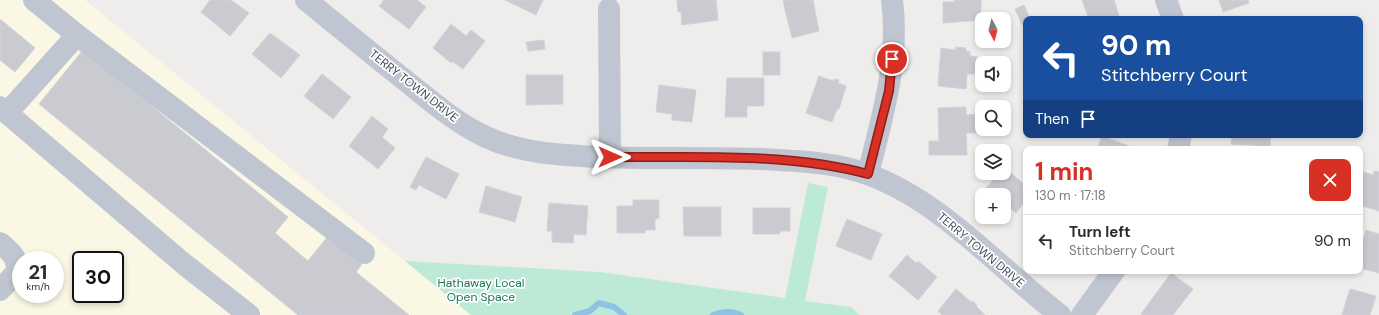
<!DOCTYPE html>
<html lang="en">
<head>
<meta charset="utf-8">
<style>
  :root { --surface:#fff; --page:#f2f2f3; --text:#2b2b33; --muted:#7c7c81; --line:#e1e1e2; --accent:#d93025 }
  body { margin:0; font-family:"DM Sans",sans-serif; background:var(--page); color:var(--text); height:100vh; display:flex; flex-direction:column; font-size:15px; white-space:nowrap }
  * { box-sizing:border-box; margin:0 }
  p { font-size:13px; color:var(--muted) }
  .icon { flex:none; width:22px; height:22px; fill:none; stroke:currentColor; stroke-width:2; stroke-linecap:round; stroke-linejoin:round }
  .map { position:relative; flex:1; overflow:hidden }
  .side { position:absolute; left:1023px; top:146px; width:340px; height:128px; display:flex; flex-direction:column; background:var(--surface); border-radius:8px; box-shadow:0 2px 6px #0003 }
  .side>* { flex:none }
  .guide { position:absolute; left:1023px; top:16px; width:340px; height:122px; border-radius:8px; box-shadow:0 2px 6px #0003; background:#1a4fa0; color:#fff; overflow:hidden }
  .needle { width:26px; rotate:173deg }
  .tools { position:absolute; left:975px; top:12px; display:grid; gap:8px }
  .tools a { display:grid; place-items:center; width:36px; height:36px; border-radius:8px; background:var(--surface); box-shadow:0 2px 6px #0003; font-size:20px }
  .speed { position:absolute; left:12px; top:251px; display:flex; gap:8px; font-size:20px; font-weight:700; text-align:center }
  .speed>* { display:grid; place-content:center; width:52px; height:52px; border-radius:50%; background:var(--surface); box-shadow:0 2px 6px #0003; line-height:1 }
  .speed small { font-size:10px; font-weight:400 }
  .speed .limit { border:2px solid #111; border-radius:6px; background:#fff; color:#111 }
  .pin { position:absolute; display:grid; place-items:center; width:34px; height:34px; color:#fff; margin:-17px; border:2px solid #fff; border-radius:50%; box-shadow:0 1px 4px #0007 }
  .me { position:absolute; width:44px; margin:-22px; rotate:90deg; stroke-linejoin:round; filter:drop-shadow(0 0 3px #0008) }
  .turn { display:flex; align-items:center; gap:14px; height:84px; padding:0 12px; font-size:18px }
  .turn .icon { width:52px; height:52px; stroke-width:2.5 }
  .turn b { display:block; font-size:28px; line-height:34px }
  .then { display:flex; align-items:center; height:38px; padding:0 12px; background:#0003; gap:8px; font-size:15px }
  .round { display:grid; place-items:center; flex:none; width:42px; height:42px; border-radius:8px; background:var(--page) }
  .headline { display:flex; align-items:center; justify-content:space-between; height:68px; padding:0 12px }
  h1 { font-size:24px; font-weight:700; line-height:30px; color:var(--accent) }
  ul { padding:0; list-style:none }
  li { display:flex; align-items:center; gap:12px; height:52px; padding:0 12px; border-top:1px solid var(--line) }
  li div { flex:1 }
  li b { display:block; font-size:15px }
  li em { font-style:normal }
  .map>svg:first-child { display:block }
  .commercial { fill:#faf7e5; fill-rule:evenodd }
  .green { fill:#bdead6 }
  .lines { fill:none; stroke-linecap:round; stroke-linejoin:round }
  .stream { stroke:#8dc3e4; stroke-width:6 }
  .building { fill:#cacbd1; stroke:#d1d1d8 }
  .minor { stroke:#c0c6d1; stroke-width:22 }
  .route-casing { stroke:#8d1f18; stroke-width:10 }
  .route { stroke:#d93025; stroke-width:7 }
  .labels { text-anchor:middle; stroke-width:3.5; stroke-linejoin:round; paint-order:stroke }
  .street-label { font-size:12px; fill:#464d58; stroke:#fff }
  .park-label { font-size:12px; fill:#1d7357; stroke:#fff }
</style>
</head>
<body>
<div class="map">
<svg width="1379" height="315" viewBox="0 0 1379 315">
  <rect width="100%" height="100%" fill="#efedec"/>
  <!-- commercial -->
  <path class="commercial" d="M0,0H85L471,315H0ZM21,260H55V294H21ZM81,260H115V294H81Z"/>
  <!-- green -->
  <polygon class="green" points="808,183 828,187 805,301 851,307 860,315 471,315 405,261 600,272 785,298"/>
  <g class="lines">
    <!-- stream -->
    <g class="stream">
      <polyline points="575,315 590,311 599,303 614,307 624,315"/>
      <path d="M713,315C723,311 732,311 741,315"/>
    </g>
  </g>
  <!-- building -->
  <g class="building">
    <polygon points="210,0 231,0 249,13 230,36 201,12"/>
    <polygon points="384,0 417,0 426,7 409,29 379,6"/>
    <polygon points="505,0 543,0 536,15"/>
    <polygon points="677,0 716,0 718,20 682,25 681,12 678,12"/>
    <polygon points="786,0 813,0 819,31 792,38 783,1"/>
    <polygon points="954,0 981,0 981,20 943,23 943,2 954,2"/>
    <polygon points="1082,0 1114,0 1120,19 1089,19"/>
    <polygon points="1219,0 1248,0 1249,3 1223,12"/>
    <polygon points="1024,5 1030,19 1026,19 1026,23 1022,25 1015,9"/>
    <polygon points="0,19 35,48 15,72 0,60"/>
    <polygon points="451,24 466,36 471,30 485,41 463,69 452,61 451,63 433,48"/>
    <polygon points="270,33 300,55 281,78 252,54"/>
    <polygon points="544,40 545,49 528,51 526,42"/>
    <polygon points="956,47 966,48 966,51 970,52 970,56 977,57 975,74 967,74 966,89 938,86 941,48 955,50"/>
    <polygon points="83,50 288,217 275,233 308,261 328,236 362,264 356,272 409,315 298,315 39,104"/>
    <rect x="763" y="52" width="17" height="23"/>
    <polygon points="322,74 351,97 333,119 304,96"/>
    <polygon points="526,75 563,75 563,104 526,105"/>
    <polygon points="819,76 833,81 834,79 839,80 838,83 846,86 839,109 837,109 832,122 806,113"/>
    <polygon points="727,78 764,78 764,106 747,106 747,117 725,117"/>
    <polygon points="659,85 696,90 692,122 672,120 672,114 656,112"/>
    <polygon points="966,107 966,115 982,114 983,133 966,133 967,155 929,155 929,141 939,141 938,108"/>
    <polygon points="372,116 388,129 382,137 395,148 378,169 349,146"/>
    <polygon points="1232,135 1271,135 1270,146 1231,144"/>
    <polygon points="1102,136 1129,146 1128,149 1097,149"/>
    <polygon points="426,157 459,174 446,199 419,185 416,190 410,187"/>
    <polygon points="1004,167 1026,186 1026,200 1016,213 1004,203 1004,195 994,195 986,188 999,173 1004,173"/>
    <polygon points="1360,171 1373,175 1374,171 1379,172 1379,211 1360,205"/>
    <polygon points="486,186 522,197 515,222 479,212"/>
    <polygon points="633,200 659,200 659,218 655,219 655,230 645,230 645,233 617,233 617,206 633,206"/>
    <polygon points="549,203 588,206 586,235 574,234 573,243 552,242 552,231 547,231"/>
    <polygon points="683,207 721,207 721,236 684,236"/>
    <polygon points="753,208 790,208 790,231 780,231 780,234 753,234"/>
    <polygon points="847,219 882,234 871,260 836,246"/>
    <polygon points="1366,230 1379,234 1379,273 1360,268 1360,252"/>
    <polygon points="907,255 916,263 918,261 937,277 918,300 889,276"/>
    <polygon points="1171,273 1193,289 1173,315 1143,315 1141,314"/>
    <polygon points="956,289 971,302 973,301 977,305 976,306 985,315 942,315 938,311"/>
    <polygon points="1350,289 1376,296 1370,315 1342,315"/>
  </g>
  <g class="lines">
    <!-- minor -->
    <g class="minor">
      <path d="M306,0C339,27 372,54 406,81C431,101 456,123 486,137C520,153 558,155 595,157C650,159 706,157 762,159C797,161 834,162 867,174C942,201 998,268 1060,315"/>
      <polyline points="1166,0 1173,19"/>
      <polyline points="609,9 610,157"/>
      <polyline points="77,35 364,253"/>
      <polyline points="0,107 184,264 249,315"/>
      <polyline points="7,113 77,35 34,0"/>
      <polyline points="1178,149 1181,135"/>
      <path d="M868,174C882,118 900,59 892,0"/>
      <path d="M0,243C12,253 17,256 17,272L0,290"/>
      <polyline points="1082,315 1114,271"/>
    </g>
  </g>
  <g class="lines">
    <!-- route casing -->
    <g class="route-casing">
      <path id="route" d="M610,157C695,158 785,152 868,174L889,91L892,59"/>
    </g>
    <!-- route -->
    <use href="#route" class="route"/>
  </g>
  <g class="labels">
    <!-- street labels -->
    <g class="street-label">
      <text transform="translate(414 86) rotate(38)" y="4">TERRY TOWN DRIVE</text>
      <text transform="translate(981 250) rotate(40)" y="4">TERRY TOWN DRIVE</text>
    </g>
    <!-- park labels -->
    <g class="park-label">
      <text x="481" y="287">Hathaway Local<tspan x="481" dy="14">Open Space</tspan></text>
    </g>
  </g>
</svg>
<div class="tools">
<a><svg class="needle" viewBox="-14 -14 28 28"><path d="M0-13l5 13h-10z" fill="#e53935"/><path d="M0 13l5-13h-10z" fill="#7c7c81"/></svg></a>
<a><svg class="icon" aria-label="sound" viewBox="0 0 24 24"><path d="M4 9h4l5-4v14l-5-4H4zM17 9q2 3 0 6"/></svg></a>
<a><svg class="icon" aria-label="search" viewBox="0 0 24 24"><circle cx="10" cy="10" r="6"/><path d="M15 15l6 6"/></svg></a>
<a><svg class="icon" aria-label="layers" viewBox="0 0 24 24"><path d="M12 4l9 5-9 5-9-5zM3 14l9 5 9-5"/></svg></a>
<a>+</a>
</div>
<div class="speed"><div>21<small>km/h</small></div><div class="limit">30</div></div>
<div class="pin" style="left:892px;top:59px;background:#d93025"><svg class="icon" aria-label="arrive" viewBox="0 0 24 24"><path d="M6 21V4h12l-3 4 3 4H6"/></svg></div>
<svg class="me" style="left:610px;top:157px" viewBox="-20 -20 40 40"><path d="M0-17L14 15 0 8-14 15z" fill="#d93025" stroke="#fff" stroke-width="4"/></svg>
<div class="guide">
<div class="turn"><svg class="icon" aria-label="left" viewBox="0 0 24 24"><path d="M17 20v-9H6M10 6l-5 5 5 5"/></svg><div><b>90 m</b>Stitchberry Court</div></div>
<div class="then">Then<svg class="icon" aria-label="arrive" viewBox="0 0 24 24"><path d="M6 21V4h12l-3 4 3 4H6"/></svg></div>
</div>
<section class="side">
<div class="headline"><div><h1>1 min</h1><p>130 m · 17:18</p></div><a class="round" style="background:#d93025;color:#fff"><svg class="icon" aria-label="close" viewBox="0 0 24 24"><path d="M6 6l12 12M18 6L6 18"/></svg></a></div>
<ul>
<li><svg class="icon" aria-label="left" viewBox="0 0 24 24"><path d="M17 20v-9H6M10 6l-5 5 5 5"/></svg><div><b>Turn left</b><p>Stitchberry Court</p></div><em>90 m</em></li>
</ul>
</section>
</div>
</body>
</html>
